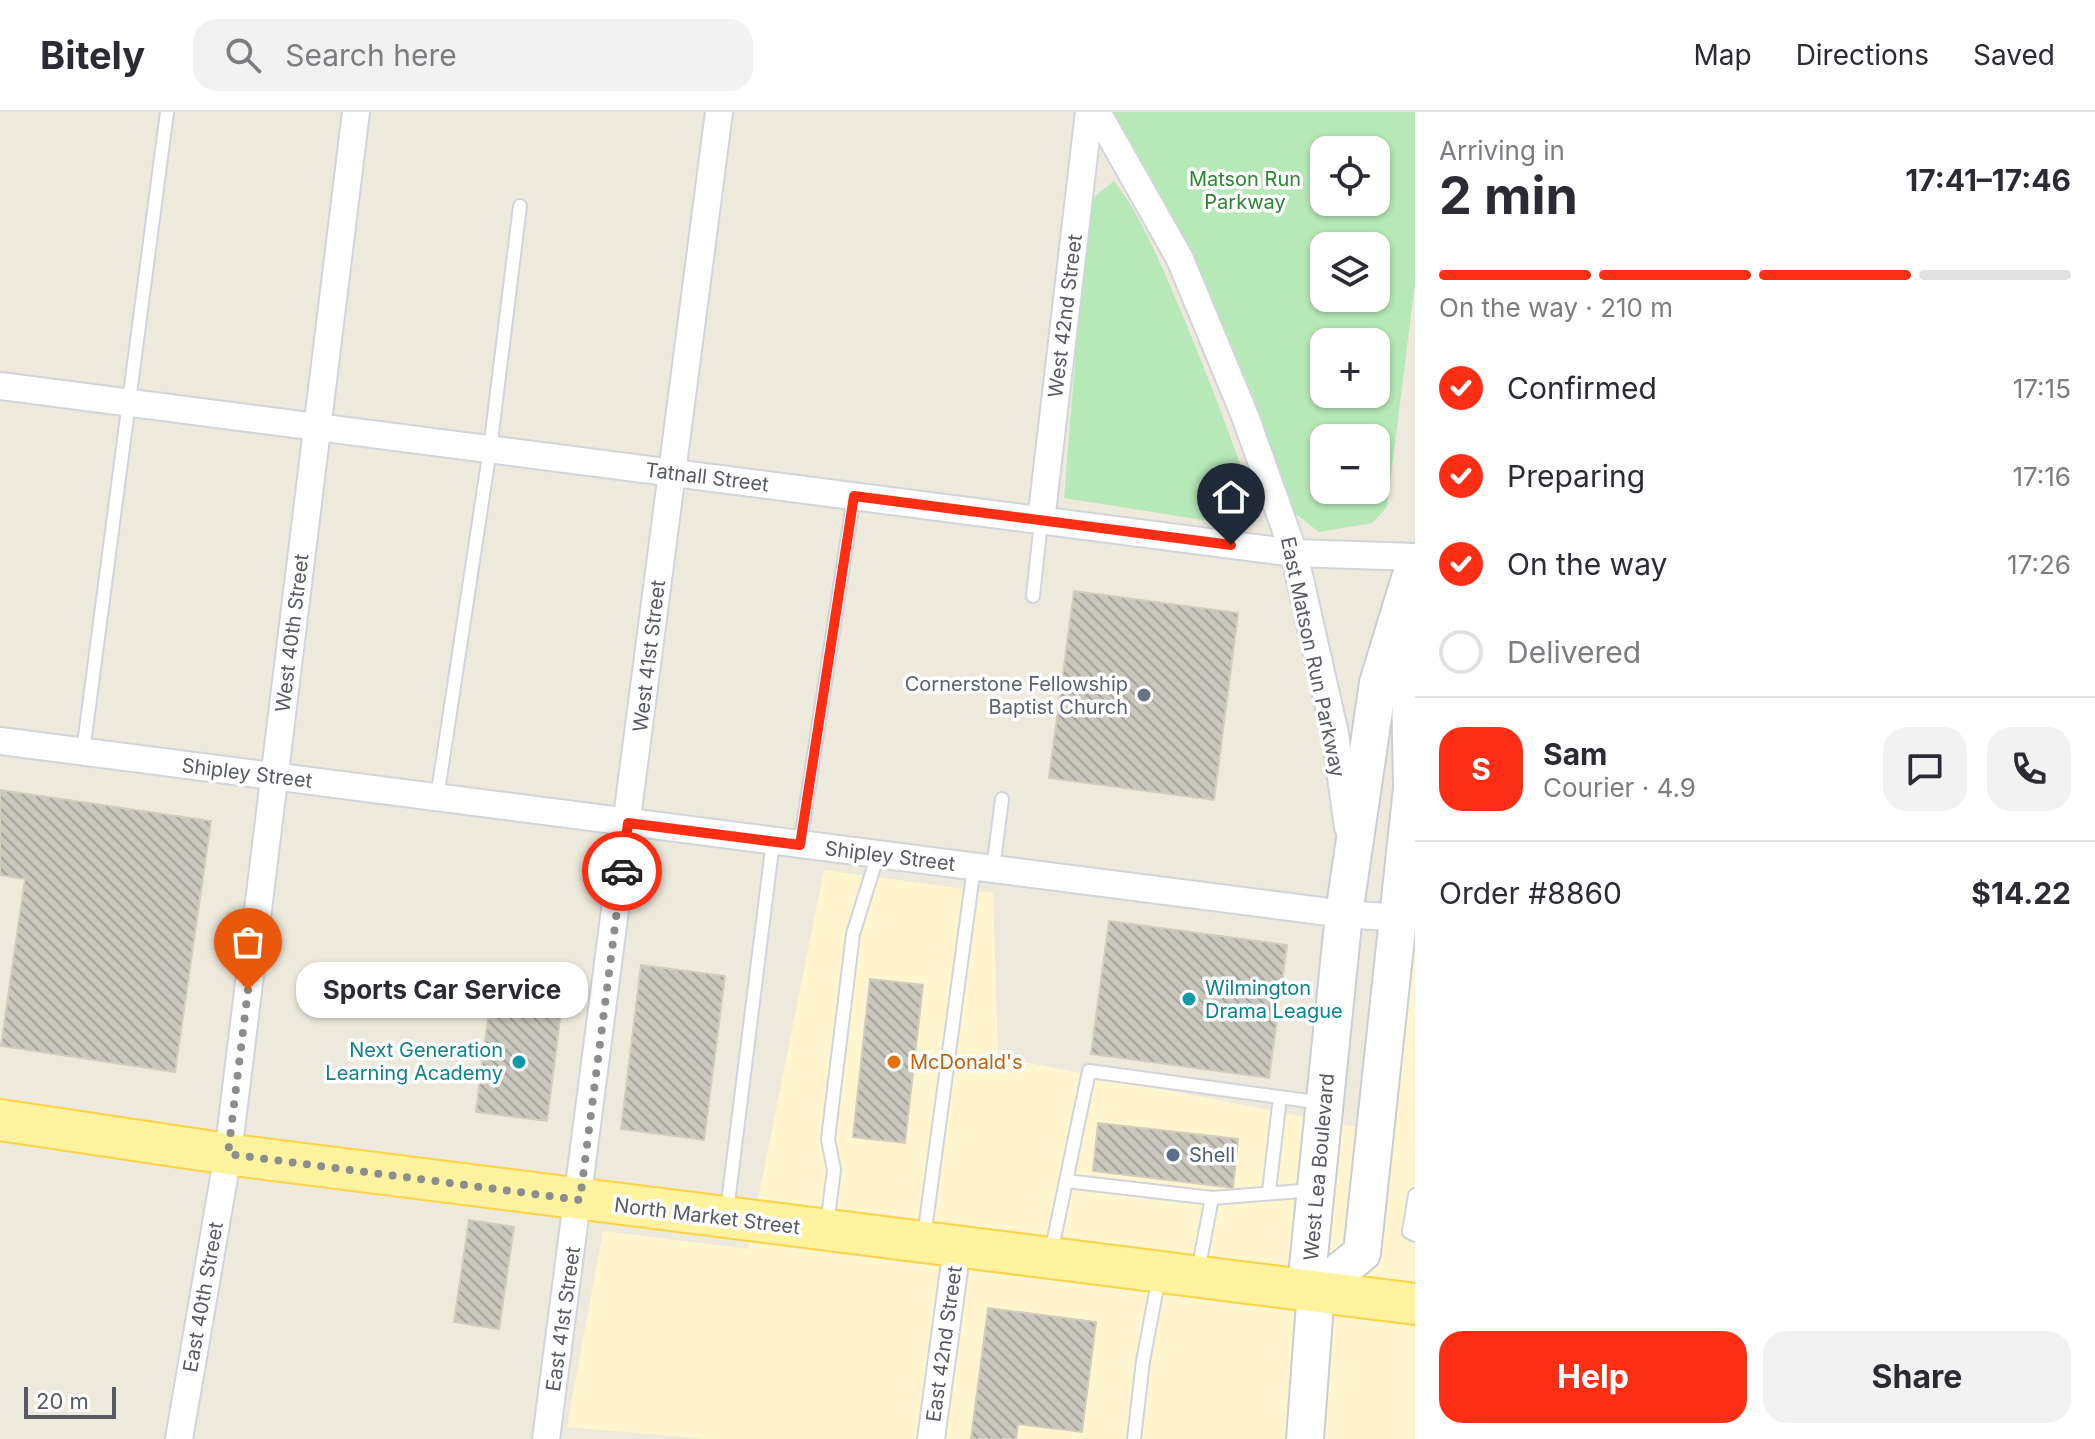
<!DOCTYPE html>
<html lang="en">
<head>
<meta charset="utf-8">
<style>
  :root { --surface:#fff; --page:#f2f2f3; --text:#2b2b33; --muted:#7c7c81; --line:#e1e1e2; --accent:#fc2f14 }
  body { margin:0; font-family:Inter,sans-serif; background:var(--page); color:var(--text); height:100vh; display:flex; flex-direction:column; font-size:30px; white-space:nowrap }
  * { box-sizing:border-box; margin:0 }
  p { font-size:26px; color:var(--muted) }
  .icon { flex:none; width:44px; height:44px; fill:none; stroke:currentColor; stroke-width:2; stroke-linecap:round; stroke-linejoin:round }
  .map { position:relative; flex:1; overflow:hidden }
  .side { display:flex; flex-direction:column; background:var(--surface); width:680px }
  .side>* { flex:none }
  .buttons { position:absolute; left:1310px; top:24px; display:grid; gap:16px }
  .buttons a { display:grid; place-items:center; width:80px; height:80px; border-radius:16px; background:var(--surface); box-shadow:0 2px 6px #0004; font-size:40px }
  .scale { position:absolute; left:24px; bottom:20px; width:92px; box-sizing:border-box; padding-left:8px; border:4px solid #575b61; border-top:0; font-size:22px; line-height:28px; white-space:nowrap; color:#575b61; -webkit-text-stroke:6px #fff; paint-order:stroke }
  .pin { position:absolute; display:grid; place-items:center; width:68px; height:68px; color:#fff; margin:-82px -34px; border-radius:50% 50% 50% 0; rotate:-45deg; box-shadow:0 0 8px #0007 }
  .pin .icon { rotate:45deg }
  .courier { position:absolute; display:grid; place-items:center; width:80px; height:80px; margin:-40px; border:6px solid #fc2f14; border-radius:50%; background:#fff; color:#222; box-shadow:0 2px 10px #0007 }
  .bubble { position:absolute; height:56px; border-radius:24px; background:var(--surface); box-shadow:0 2px 6px #0004; font-size:26px; font-weight:700; line-height:56px; text-align:center }
  .head em { font-style:normal; font-weight:700 }
  .head div { display:flex; flex-direction:column-reverse }
  .head { display:flex; align-items:center; justify-content:space-between; height:136px; padding:0 24px }
  h1 { font-size:52px; font-weight:700; line-height:60px }
  .bar { display:grid; grid-template-columns:repeat(4,1fr); gap:12px 8px; align-content:center; height:96px; padding:0 24px }
  .bar i { height:10px; border-radius:6px; background:var(--line) }
  .bar .selected { background:var(--accent) }
  .bar p { grid-column:span 4 }
  .line { display:flex; align-items:center; gap:20px; padding:0 24px; border-top:2px solid var(--line) }
  .line div { flex:1 }
  .round { display:grid; place-items:center; flex:none; width:84px; height:84px; border-radius:24px; background:var(--page) }
  ol { padding:0 24px; list-style:none }
  li { display:flex; align-items:center; gap:24px; height:88px }
  li p { margin-inline-start:auto }
  li .icon { padding:8px; border-radius:50%; background:var(--accent); color:#fff; stroke-width:4 }
  li:last-child { color:var(--muted) }
  li i { width:44px; height:44px; border:4px solid var(--line); border-radius:50% }
  .button { display:flex; gap:16px; margin-top:auto; padding:16px 24px }
  .button a { flex:1; height:92px; border-radius:24px; background:var(--accent); color:#fff; font-size:32px; font-weight:700; line-height:92px; text-align:center }
  .button a+a { background:var(--page); color:var(--text) }
  header { display:flex; align-items:center; gap:48px; box-sizing:border-box; height:112px; padding:0 40px; background:var(--surface); border-bottom:2px solid var(--line) }
  header strong { font-size:38px }
  nav { display:flex; gap:44px; margin-inline-start:auto; font-size:28px }
  .search { width:560px; height:72px; background:var(--page); display:flex; align-items:center; gap:20px; box-sizing:border-box; padding:0 28px; border-radius:24px; color:var(--muted); font-size:30px }
  main { display:flex; flex:1; min-height:0 }
  .map>svg:first-child { display:block }
</style>
</head>
<body>
<header>
<strong>Bitely</strong>
<div class="search"><svg class="icon" aria-label="search" viewBox="0 0 24 24"><circle cx="10" cy="10" r="6"/><path d="M15 15l6 6"/></svg>Search here</div>
<nav><a>Map</a><a>Directions</a><a>Saved</a></nav>
</header>
<main>
<div class="map">
<svg width="1415" height="1327" viewBox="0 0 1415 1327">
  <defs>
    <pattern id="building-back-hatch" width="6" height="6" patternUnits="userSpaceOnUse" patternTransform="scale(2)"><rect width="6" height="6" fill="#c9c6bd"/><path d="M-1 5l2 2M0 0l6 6M5-1l2 2" fill="none" stroke="#a6a49d"/></pattern>
  </defs>
  <rect width="100%" height="100%" fill="#edeadd"/>
  <!-- commercial -->
  <path fill="#fff6d0" d="M 824,758 L 993,781 L 998,945 L 1391,1022 L 1415,834 L 1415,1327 L 708,1327 L 567,1315 L 603,1119 L 748,1137 Z"/>
  <!-- green -->
  <g fill="#b6e8b8" fill-rule="evenodd">
    <path d="M 1110,0 L 1415,0 L 1415,171 L 1387,395 L 1372,411 L 1319,420 L 1292,399 L 1256,291 L 1199,155 ZM 1324,38 L 1376,38 L 1376,90 L 1324,90 ZM 1324,134 L 1376,134 L 1376,186 L 1324,186 ZM 1324,230 L 1376,230 L 1376,282 L 1324,282 ZM 1324,326 L 1376,326 L 1376,378 L 1324,378 Z"/>
    <path d="M 1114,69 C 1140,102 1157,144 1174,183 C 1203,251 1229,319 1253,389 L 1254,403 L 1241,414 L 1064,386 L 1088,90 Z"/>
  </g>
  <!-- building -->
  <g fill="url(#building-back-hatch)" stroke="#d2ccbb" stroke-width="2">
    <path d="M 1074,479 L 1238,501 L 1214,688 L 1049,666 Z"/>
    <path d="M 0,678 L 211,709 L 175,960 L 1,934 L 25,767 L 0,763 Z"/>
    <path d="M 1109,809 L 1287,833 L 1269,966 L 1091,942 Z"/>
    <path d="M 641,853 L 725,864 L 704,1028 L 621,1017 Z"/>
    <path d="M 870,867 L 923,873 L 905,1031 L 853,1025 Z"/>
    <path d="M 490,890 L 561,899 L 547,1009 L 476,1000 Z"/>
    <path d="M 1098,1011 L 1238,1027 L 1233,1076 L 1093,1059 Z"/>
    <path d="M 469,1108 L 514,1115 L 499,1217 L 454,1210 Z"/>
    <path d="M 988,1196 L 1096,1210 L 1082,1320 L 1018,1312 L 1016,1327 L 971,1327 Z"/>
  </g>
  <g fill="none" stroke-linecap="round" stroke-linejoin="round">
    <defs>
      <g id="lane">
        <path d="M 1033,484 L 1041,409"/>
        <path d="M 83,640 L 167,0"/>
        <path d="M 437,686 L 490,337 L 520,94"/>
        <path d="M 800,733 L 854,384"/>
        <path d="M 993,757 L 1002,687"/>
        <path d="M 1066,1069 L 1212,1086 L 1313,1078"/>
        <path d="M 1269,1079 L 1280,985"/>
        <path d="M 1415,1083 L 1409,1120 L 1415,1123"/>
        <path d="M 727,1099 L 773,729"/>
        <path d="M 827,1113 L 834,1058 L 828,1027 L 853,822 L 878,742"/>
        <path d="M 924,1125 L 974,755"/>
        <path d="M 1051,1141 L 1089,959 L 1323,991"/>
        <path d="M 1198,1159 L 1212,1086"/>
        <path d="M 1134,1327 L 1143,1249 L 1159,1165"/>
      </g>
      <g id="street">
        <path d="M 1097,0 L 1180,147 L 1245,304 L 1294,441 L 1335,622 L 1348,715"/>
        <path d="M 0,274 L 1294,441 L 1415,445"/>
        <path d="M 1041,409 L 1089,0"/>
        <path d="M 0,629 L 1344,802 L 1399,806"/>
        <path d="M 179,1327 L 228,1042 L 356,0"/>
        <path d="M 546,1327 L 719,0"/>
        <path d="M 931,1327 L 957,1136"/>
      </g>
      <g id="secondary">
        <path d="M 1316,1178 L 1362,1141 L 1412,676 L 1410,571 L 1413,504"/>
        <path d="M 1305,1327 L 1316,1178 L 1308,1154 L 1344,802 L 1378,571 L 1415,450"/>
      </g>
      <path id="primary" d="M 0,1008 L 241,1044 L 1415,1192"/>
    </defs>
    <!-- lane casing -->
    <use href="#lane" stroke="#d1d4da" stroke-width="16"/>
    <!-- street casing -->
    <use href="#street" stroke="#d1d4da" stroke-width="30"/>
    <!-- secondary casing -->
    <use href="#secondary" stroke="#c9cdd4" stroke-width="40"/>
    <!-- primary casing -->
    <use href="#primary" stroke="#ffd244" stroke-width="44"/>
    <!-- lane -->
    <use href="#lane" stroke="#fff" stroke-width="12"/>
    <!-- street -->
    <use href="#street" stroke="#fff" stroke-width="26"/>
    <!-- secondary -->
    <use href="#secondary" stroke="#fff" stroke-width="36"/>
    <!-- primary -->
    <use href="#primary" stroke="#fff3a0" stroke-width="40"/>
  </g>
  <g fill="none" stroke-linecap="round" stroke-linejoin="round">
    <!-- done -->
    <path stroke="#8c8d8c" stroke-width="8" stroke-dasharray="0 14.4" d="M 248,878 L 228,1042 L 580,1088 L 622,759"/>
    <!-- route -->
    <path stroke="#fc2f14" stroke-width="10" d="M 622,759 L 628,711 L 800,733 L 854,384 L 1231,433"/>
  </g>
  <!-- markers -->
  <circle fill="#6b7280" stroke="#fff" stroke-width="3" cx="1144" cy="583" r="8"/>
  <g fill="#0f9aa8" stroke="#fff" stroke-width="3">
    <circle cx="1189" cy="887" r="8"/>
    <circle cx="519" cy="950" r="8"/>
  </g>
  <circle fill="#e8710a" stroke="#fff" stroke-width="3" cx="894" cy="950" r="8"/>
  <circle fill="#5c6f8a" stroke="#fff" stroke-width="3" cx="1173" cy="1043" r="8"/>
  <g text-anchor="middle" dominant-baseline="central" stroke-width="7" stroke-linejoin="round" paint-order="stroke">
    <!-- park labels -->
    <g font-size="20" fill="#2b8532" stroke="#fff">
      <text x="1245" y="67">Matson Run<tspan x="1245" dy="23">Parkway</tspan></text>
    </g>
    <!-- street labels -->
    <g font-size="20" fill="#575b61" stroke="#fff">
      <text transform="translate(1065 204) rotate(-83)">West 42nd Street</text>
      <text transform="translate(707 365) rotate(7)">Tatnall Street</text>
      <text transform="translate(292 521) rotate(-83)">West 40th Street</text>
      <text transform="translate(649 544) rotate(-83)">West 41st Street</text>
      <text transform="translate(1313 545) rotate(78)">East Matson Run Parkway</text>
      <text transform="translate(247 661) rotate(7)">Shipley Street</text>
      <text transform="translate(890 744) rotate(7)">Shipley Street</text>
      <text transform="translate(1319 1055) rotate(-85)">West Lea Boulevard</text>
      <text transform="translate(707 1104) rotate(7)">North Market Street</text>
      <text transform="translate(203 1185) rotate(-80)">East 40th Street</text>
      <text transform="translate(563 1207) rotate(-82)">East 41st Street</text>
      <text transform="translate(944 1232) rotate(-82)">East 42nd Street</text>
    </g>
    <!-- worship labels -->
    <g font-size="20" fill="#5b616d" stroke="#fff" text-anchor="end">
      <text x="1128" y="572">Cornerstone Fellowship<tspan x="1128" dy="23">Baptist Church</tspan></text>
    </g>
    <!-- culture labels -->
    <g font-size="20" fill="#0d838f" stroke="#fff" text-anchor="start">
      <text x="1205" y="876">Wilmington<tspan x="1205" dy="23">Drama League</tspan></text>
      <text x="503" y="938" text-anchor="end">Next Generation<tspan x="503" dy="23">Learning Academy</tspan></text>
    </g>
    <!-- food labels -->
    <g font-size="20" fill="#c56008" stroke="#fff" text-anchor="start">
      <text x="910" y="950">McDonald's</text>
    </g>
    <!-- service labels -->
    <g font-size="20" fill="#4e5e75" stroke="#fff" text-anchor="start">
      <text x="1189" y="1043">Shell</text>
    </g>
  </g>
</svg>
<div class="buttons">
<a><svg class="icon" aria-label="locate" viewBox="0 0 24 24"><circle cx="12" cy="12" r="6"/><path d="M12 2v4M12 18v4M2 12h4M18 12h4"/></svg></a>
<a><svg class="icon" aria-label="layers" viewBox="0 0 24 24"><path d="M12 4l9 5-9 5-9-5zM3 14l9 5 9-5"/></svg></a>
<a>+</a>
<a>−</a>
</div>
<div class="scale">20 m</div>
<div class="pin" style="left:248px;top:878px;background:#ea580c"><svg class="icon" aria-label="bag" viewBox="0 0 24 24"><path d="M5 8h14l-1 12H6zM9 8a3 3 0 0 1 6 0"/></svg></div>
<div class="pin" style="left:1231px;top:433px;background:#1f2937"><svg class="icon" aria-label="home" viewBox="0 0 24 24"><path d="M3 11l9-7 9 7M6 9v11h12V9"/></svg></div>
<div class="courier" style="left:622px;top:759px"><svg class="icon" aria-label="car" viewBox="0 0 24 24"><path d="M5 17H2v-5l4-1 3-4h7l3 4 3 1v5h-3M9 17h6M6 11h13"/><circle cx="7" cy="17" r="2"/><circle cx="17" cy="17" r="2"/></svg></div>
<div class="bubble" style="left:296px;top:850px;width:292px">Sports Car Service</div>
</div>
<section class="side">
<div class="head"><div><h1>2 min</h1><p>Arriving in</p></div><em>17:41–17:46</em></div>
<div class="bar"><i class="selected"></i><i class="selected"></i><i class="selected"></i><i></i><p>On the way · 210 m</p></div>
<ol>
<li><svg class="icon" aria-label="check" viewBox="0 0 24 24"><path d="M5 12l5 5 9-10"/></svg>Confirmed<p>17:15</p></li>
<li><svg class="icon" aria-label="check" viewBox="0 0 24 24"><path d="M5 12l5 5 9-10"/></svg>Preparing<p>17:16</p></li>
<li><svg class="icon" aria-label="check" viewBox="0 0 24 24"><path d="M5 12l5 5 9-10"/></svg>On the way<p>17:26</p></li>
<li><i></i>Delivered</li>
</ol>
<div class="line" style="height:144px"><b class="round" style="background:var(--accent);color:#fff">S</b><div><b>Sam</b><p>Courier · 4.9</p></div><a class="round"><svg class="icon" aria-label="chat" viewBox="0 0 24 24"><path d="M4 5h16v11H9l-5 4z"/></svg></a><a class="round"><svg class="icon" aria-label="phone" viewBox="0 0 24 24"><path d="M5 4h4l2 5-3 2q2 4 5 5l2-3 5 2v4C11 20 4 13 5 4z"/></svg></a></div>
<div class="line" style="height:104px"><div>Order #8860</div><b>$14.22</b></div>
<div class="button"><a>Help</a><a>Share</a></div>
</section>
</main>
</body>
</html>
